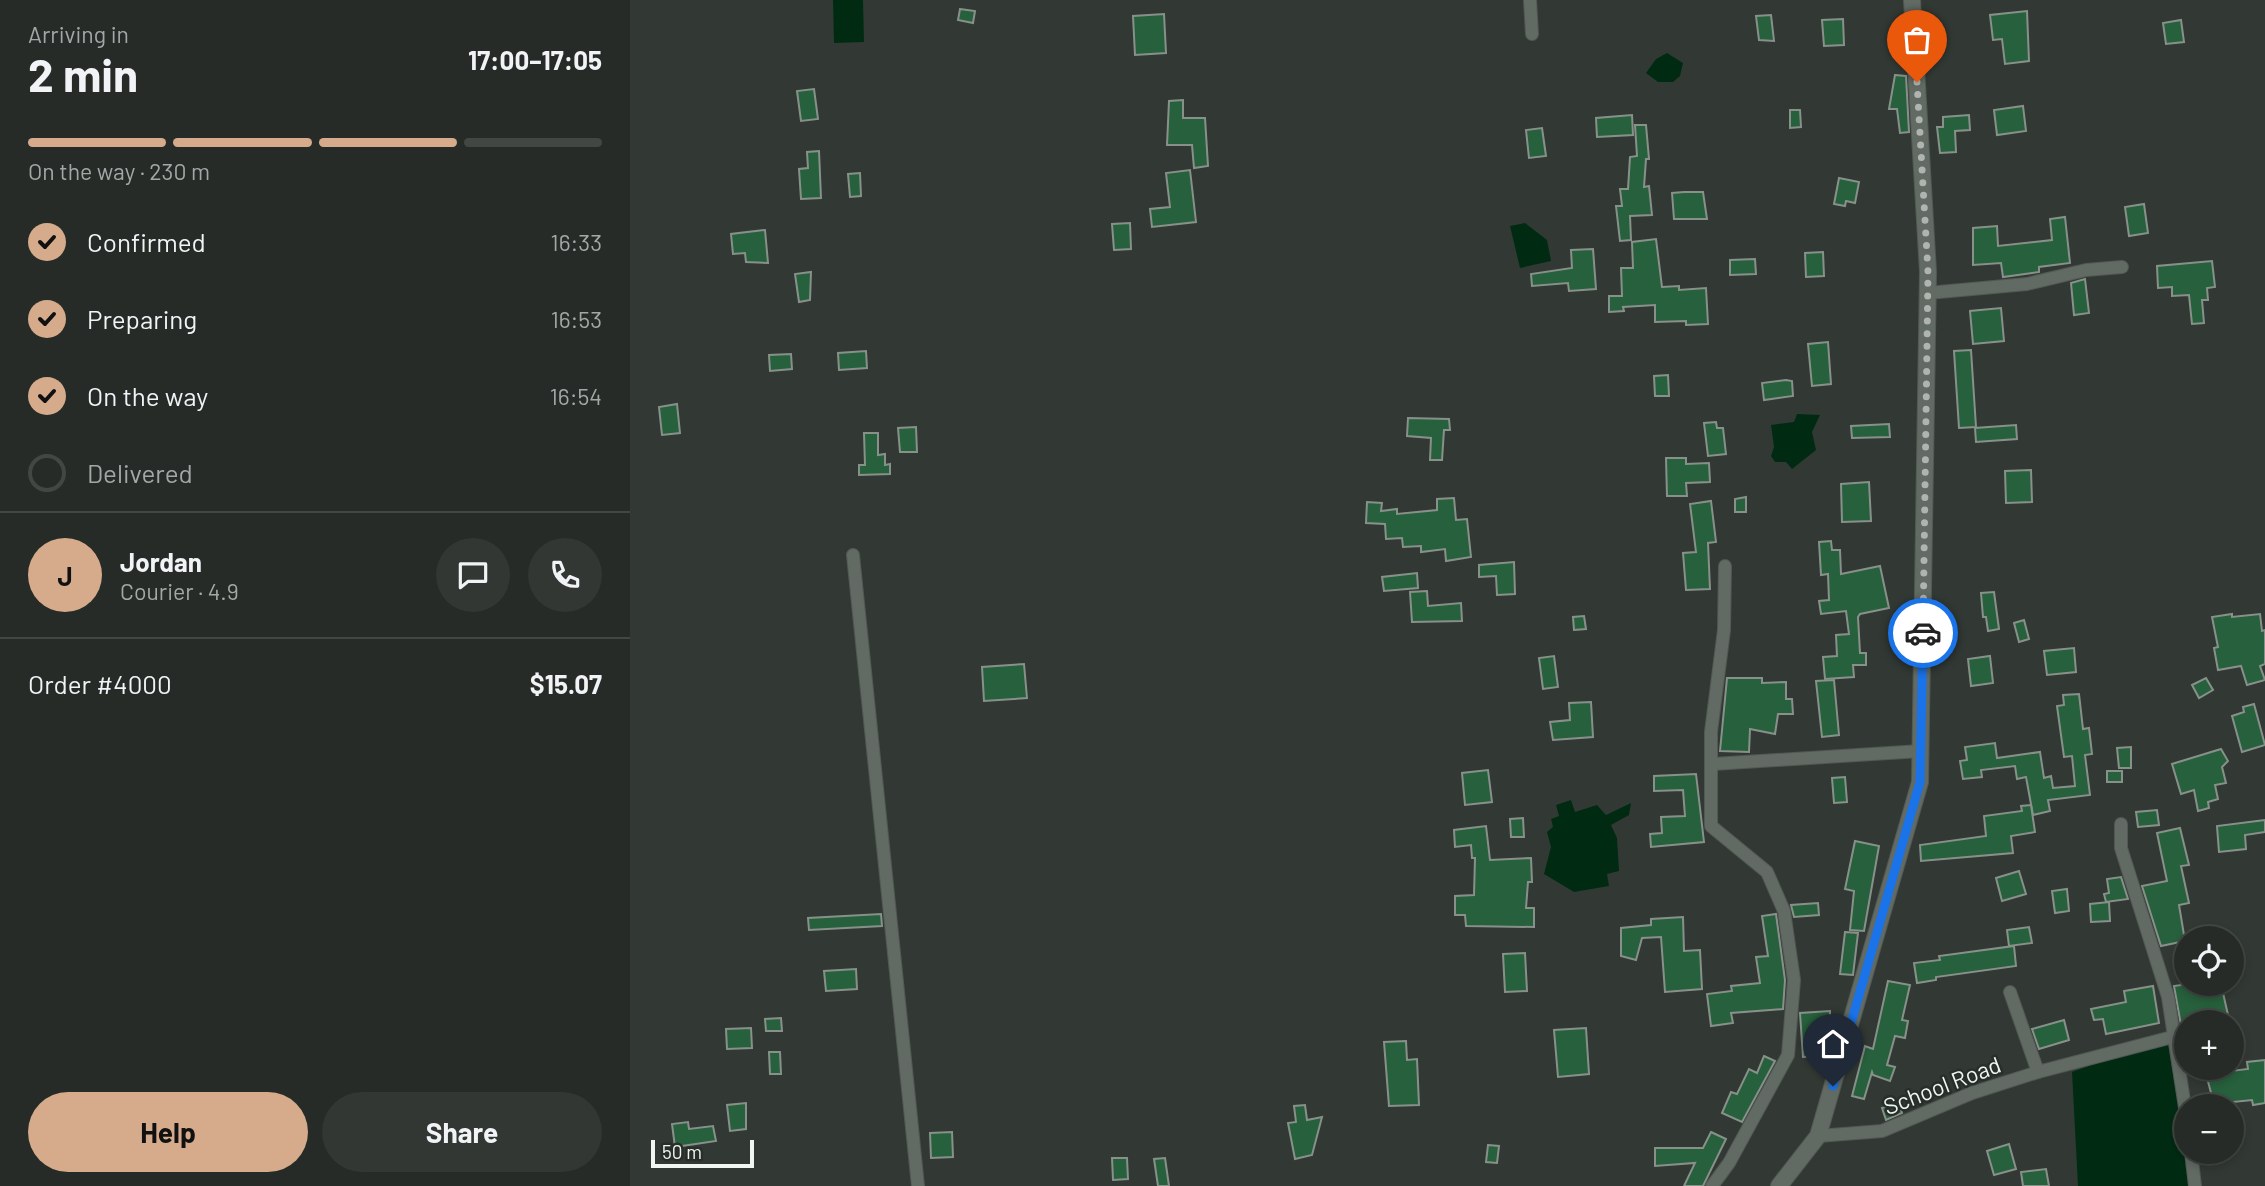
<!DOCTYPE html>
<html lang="en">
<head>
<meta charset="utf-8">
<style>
  :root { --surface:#262b27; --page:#323733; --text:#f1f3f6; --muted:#a4a7a7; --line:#424744; --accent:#d6ab8b }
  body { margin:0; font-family:Barlow,sans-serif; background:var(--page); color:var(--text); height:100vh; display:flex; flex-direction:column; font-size:26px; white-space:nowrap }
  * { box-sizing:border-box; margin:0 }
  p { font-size:23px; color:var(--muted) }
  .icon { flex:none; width:38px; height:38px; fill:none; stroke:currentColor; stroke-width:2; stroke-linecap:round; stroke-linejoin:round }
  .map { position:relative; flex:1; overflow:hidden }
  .drawer { display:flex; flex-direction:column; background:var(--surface); width:630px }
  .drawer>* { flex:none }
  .buttons { position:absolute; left:1544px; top:926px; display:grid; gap:14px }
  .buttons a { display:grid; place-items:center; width:70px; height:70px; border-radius:50%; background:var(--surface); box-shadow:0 4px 10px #0003,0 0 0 2px var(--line); font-size:35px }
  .scale { position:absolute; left:21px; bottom:18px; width:103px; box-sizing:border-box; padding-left:7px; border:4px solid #f2f6f3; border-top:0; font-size:19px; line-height:24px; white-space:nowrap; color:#f2f6f3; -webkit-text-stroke:5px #282f2a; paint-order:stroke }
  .pin { position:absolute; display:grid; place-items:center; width:60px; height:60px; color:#fff; margin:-72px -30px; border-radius:50% 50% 50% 0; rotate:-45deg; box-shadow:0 0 7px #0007 }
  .pin .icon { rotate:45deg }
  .courier { position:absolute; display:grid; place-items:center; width:70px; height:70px; margin:-35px; border:5px solid #1a73e8; border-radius:50%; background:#fff; color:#222; box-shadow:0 2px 9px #0007 }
  .headline em { font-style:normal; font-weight:700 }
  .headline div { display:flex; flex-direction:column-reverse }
  .headline { display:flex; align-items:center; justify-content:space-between; height:119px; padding:0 28px }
  h1 { font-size:46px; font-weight:700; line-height:52px }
  .bar { display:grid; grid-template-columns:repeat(4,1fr); gap:10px 7px; align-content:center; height:84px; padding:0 28px }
  .bar i { height:9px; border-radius:5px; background:var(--line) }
  .bar .active { background:var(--accent) }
  .bar p { grid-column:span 4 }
  .line { display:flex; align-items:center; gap:18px; padding:0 28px; border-top:2px solid var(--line) }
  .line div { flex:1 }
  .round { display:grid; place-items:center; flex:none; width:74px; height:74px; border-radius:37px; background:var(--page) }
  ol { padding:0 28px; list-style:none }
  li { display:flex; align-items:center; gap:21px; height:77px }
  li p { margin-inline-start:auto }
  li .icon { padding:7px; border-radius:50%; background:var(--accent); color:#111; stroke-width:4 }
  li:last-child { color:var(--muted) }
  li i { width:38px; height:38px; border:4px solid var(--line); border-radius:50% }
  .cta { display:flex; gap:14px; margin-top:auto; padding:14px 28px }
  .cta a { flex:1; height:80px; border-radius:42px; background:var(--accent); color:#111; font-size:28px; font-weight:700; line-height:80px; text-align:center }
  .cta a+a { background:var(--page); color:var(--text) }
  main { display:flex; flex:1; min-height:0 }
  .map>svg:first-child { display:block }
</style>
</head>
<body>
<main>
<section class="drawer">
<div class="headline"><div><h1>2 min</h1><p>Arriving in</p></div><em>17:00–17:05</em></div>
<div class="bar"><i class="active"></i><i class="active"></i><i class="active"></i><i></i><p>On the way · 230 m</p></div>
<ol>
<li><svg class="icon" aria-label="check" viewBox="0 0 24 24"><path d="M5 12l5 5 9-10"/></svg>Confirmed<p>16:33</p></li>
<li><svg class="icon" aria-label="check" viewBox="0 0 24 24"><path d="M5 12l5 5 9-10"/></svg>Preparing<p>16:53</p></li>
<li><svg class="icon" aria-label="check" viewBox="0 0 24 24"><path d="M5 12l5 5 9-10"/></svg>On the way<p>16:54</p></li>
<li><i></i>Delivered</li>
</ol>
<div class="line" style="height:126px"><b class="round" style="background:var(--accent);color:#111">J</b><div><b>Jordan</b><p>Courier · 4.9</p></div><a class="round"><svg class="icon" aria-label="chat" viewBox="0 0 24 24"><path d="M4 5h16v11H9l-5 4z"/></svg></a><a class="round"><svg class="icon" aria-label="phone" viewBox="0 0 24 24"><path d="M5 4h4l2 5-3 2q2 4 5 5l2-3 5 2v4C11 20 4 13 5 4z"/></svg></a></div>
<div class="line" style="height:91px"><div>Order #4000</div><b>$15.07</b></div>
<div class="cta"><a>Help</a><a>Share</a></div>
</section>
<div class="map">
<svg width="1635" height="1186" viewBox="0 0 1635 1186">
  <rect width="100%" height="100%" fill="#323934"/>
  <!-- water -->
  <g fill="#002b12">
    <path d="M 203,0 L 233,0 L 234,42 L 204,43 Z"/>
    <path d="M 1037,53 L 1053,63 L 1050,76 L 1043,82 L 1028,82 L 1016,73 L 1026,59 Z"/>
    <path d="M 895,223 L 917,240 L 921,261 L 890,268 L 880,226 Z"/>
    <path d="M 1167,414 L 1190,415 L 1182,432 L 1186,450 L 1162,469 L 1156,462 L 1145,462 L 1141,456 L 1144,447 L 1141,425 L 1164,422 Z"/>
    <path d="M 941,800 L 945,812 L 967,805 L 976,815 L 1001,803 L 999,815 L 981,825 L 987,838 L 989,871 L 977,874 L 979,886 L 944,892 L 914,874 L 921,847 L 917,832 L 923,827 L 921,819 L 929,816 L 926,805 Z"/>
    <path d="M 1537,1038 L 1562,1186 L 1448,1186 L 1442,1072 Z"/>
  </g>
  <!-- building -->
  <g fill="#27603c" stroke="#88908a" stroke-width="2">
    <path d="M 330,9 L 345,11 L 343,23 L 328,20 Z"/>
    <path d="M 1397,11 L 1399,61 L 1375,64 L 1372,39 L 1363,40 L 1360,15 Z"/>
    <path d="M 534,14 L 536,53 L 505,55 L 503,16 Z"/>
    <path d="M 1141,15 L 1144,41 L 1129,40 L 1126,16 Z"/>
    <path d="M 1213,19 L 1214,45 L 1194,46 L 1192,20 Z"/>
    <path d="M 1551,20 L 1554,42 L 1536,44 L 1533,23 Z"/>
    <path d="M 1265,75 L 1276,76 L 1279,132 L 1270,133 L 1267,109 L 1259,109 Z"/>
    <path d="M 184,89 L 188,119 L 171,121 L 167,91 Z"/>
    <path d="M 553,100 L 553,118 L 575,118 L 578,166 L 564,168 L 562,145 L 537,145 L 539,101 Z"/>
    <path d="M 1393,106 L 1396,131 L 1367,135 L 1364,110 Z"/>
    <path d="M 1160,110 L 1170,110 L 1171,127 L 1160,128 Z"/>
    <path d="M 1002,115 L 1003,135 L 967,137 L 966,118 Z"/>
    <path d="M 1339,115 L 1340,130 L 1325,131 L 1326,152 L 1310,153 L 1307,127 L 1313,127 L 1313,117 Z"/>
    <path d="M 1005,125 L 1016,125 L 1019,159 L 1016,159 L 1014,187 L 1019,186 L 1022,215 L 1000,216 L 1001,240 L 990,241 L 986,206 L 992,206 L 990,189 L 998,189 L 1000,157 L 1007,156 Z"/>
    <path d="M 912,128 L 916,156 L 899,158 L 896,130 Z"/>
    <path d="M 189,151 L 191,198 L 171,199 L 169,169 L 178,168 L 177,152 Z"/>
    <path d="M 560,170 L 566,222 L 522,227 L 520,209 L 540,207 L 536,173 Z"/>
    <path d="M 230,173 L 231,196 L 220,197 L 218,174 Z"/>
    <path d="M 1209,178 L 1229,182 L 1225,203 L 1216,201 L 1215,206 L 1204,204 Z"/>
    <path d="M 1054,192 L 1073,192 L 1077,219 L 1044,219 L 1042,193 Z"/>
    <path d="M 1514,204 L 1518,233 L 1499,236 L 1495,207 Z"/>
    <path d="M 1435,217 L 1440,263 L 1409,267 L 1409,272 L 1373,277 L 1371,263 L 1343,265 L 1343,228 L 1367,226 L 1368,246 L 1422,240 L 1420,219 Z"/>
    <path d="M 500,223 L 501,249 L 484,250 L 482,224 Z"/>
    <path d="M 135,230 L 138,263 L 116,262 L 115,253 L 103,254 L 101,234 Z"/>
    <path d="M 1026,239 L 1032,287 L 1049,286 L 1049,290 L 1076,288 L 1078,324 L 1056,325 L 1056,321 L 1025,322 L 1025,305 L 993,307 L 994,311 L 979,312 L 979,296 L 992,296 L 991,268 L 1003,268 L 1002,242 Z"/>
    <path d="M 963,249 L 966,289 L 939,291 L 938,283 L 902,286 L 901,274 L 942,268 L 941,250 Z"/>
    <path d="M 1193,252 L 1194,276 L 1176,277 L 1175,253 Z"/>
    <path d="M 1125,259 L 1126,274 L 1100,275 L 1100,260 Z"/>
    <path d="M 1582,261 L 1585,287 L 1577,288 L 1578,300 L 1572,300 L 1574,323 L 1562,324 L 1559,295 L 1542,296 L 1542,287 L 1528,288 L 1527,266 Z"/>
    <path d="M 181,272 L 180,300 L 169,302 L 165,274 Z"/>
    <path d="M 1455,279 L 1459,313 L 1444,315 L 1441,283 Z"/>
    <path d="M 1371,308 L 1374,341 L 1343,344 L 1340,311 Z"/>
    <path d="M 1198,342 L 1201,384 L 1182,386 L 1178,344 Z"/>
    <path d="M 1341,350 L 1346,427 L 1329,428 L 1324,351 Z"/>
    <path d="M 236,351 L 237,368 L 209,370 L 208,353 Z"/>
    <path d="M 161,354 L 162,369 L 140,371 L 139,355 Z"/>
    <path d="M 1038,375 L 1039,396 L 1025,396 L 1024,376 Z"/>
    <path d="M 1156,380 L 1162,381 L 1163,396 L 1134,400 L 1132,383 Z"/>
    <path d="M 47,404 L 50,433 L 32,435 L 29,407 Z"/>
    <path d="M 778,418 L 819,419 L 820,430 L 814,430 L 812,460 L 800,460 L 801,438 L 777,436 Z"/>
    <path d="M 1086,422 L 1087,428 L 1093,428 L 1096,454 L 1078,456 L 1074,423 Z"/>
    <path d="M 1259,424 L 1260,437 L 1222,438 L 1221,426 Z"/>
    <path d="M 1386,425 L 1387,439 L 1346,442 L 1345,428 Z"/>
    <path d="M 286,427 L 287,452 L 270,452 L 268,428 Z"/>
    <path d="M 234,433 L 248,433 L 248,455 L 255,454 L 255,465 L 260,464 L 260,474 L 229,475 L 229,465 L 235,465 Z"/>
    <path d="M 1036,458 L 1056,458 L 1056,464 L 1079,463 L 1080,482 L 1056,483 L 1057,496 L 1037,496 Z"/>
    <path d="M 1401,470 L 1402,502 L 1376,503 L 1375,471 Z"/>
    <path d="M 1239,482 L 1241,521 L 1212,522 L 1211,484 Z"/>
    <path d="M 1116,497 L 1116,512 L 1105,512 L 1105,499 Z"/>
    <path d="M 824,498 L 826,520 L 837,519 L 841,557 L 816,561 L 815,549 L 791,552 L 791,546 L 773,547 L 772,538 L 756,539 L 755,524 L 736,523 L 737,502 L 752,503 L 751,511 L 767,509 L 767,514 L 807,510 L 807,499 Z"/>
    <path d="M 1081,501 L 1086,542 L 1078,543 L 1080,589 L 1056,590 L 1053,553 L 1066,552 L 1060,504 Z"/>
    <path d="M 1201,541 L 1202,550 L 1210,550 L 1211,574 L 1250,566 L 1259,608 L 1230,614 L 1228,617 L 1230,653 L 1236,653 L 1236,665 L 1223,665 L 1224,677 L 1195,679 L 1193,657 L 1207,656 L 1206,635 L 1219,634 L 1216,611 L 1191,614 L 1189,601 L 1199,600 L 1198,574 L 1191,575 L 1189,542 Z"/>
    <path d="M 884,562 L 885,594 L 867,595 L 866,576 L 849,577 L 849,565 Z"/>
    <path d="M 787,573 L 788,588 L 754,591 L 752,577 Z"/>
    <path d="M 797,591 L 798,606 L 831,603 L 832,621 L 782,622 L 780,592 Z"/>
    <path d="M 1364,592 L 1369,629 L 1358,631 L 1356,617 L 1353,617 L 1351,593 Z"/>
    <path d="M 1602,614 L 1602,617 L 1630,614 L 1632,631 L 1635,630 L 1635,664 L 1630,666 L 1635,680 L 1617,685 L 1611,666 L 1588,670 L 1584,648 L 1588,647 L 1582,617 Z"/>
    <path d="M 954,616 L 956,629 L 944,630 L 943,617 Z"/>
    <path d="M 1394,620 L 1399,639 L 1389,642 L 1384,623 Z"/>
    <path d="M 1444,648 L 1446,672 L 1417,675 L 1414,651 Z"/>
    <path d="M 924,656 L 928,687 L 913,689 L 909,658 Z"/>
    <path d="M 1360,656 L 1363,683 L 1341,686 L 1338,659 Z"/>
    <path d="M 394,664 L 397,698 L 354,701 L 352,667 Z"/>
    <path d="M 1097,678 L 1132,678 L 1132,683 L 1156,682 L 1156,699 L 1162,699 L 1163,714 L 1148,714 L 1145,734 L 1120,729 L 1119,752 L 1090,751 Z"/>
    <path d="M 1576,678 L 1583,690 L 1569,698 L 1562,685 Z"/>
    <path d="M 1204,680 L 1209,735 L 1192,737 L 1186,681 Z"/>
    <path d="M 1449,694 L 1453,729 L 1459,728 L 1462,754 L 1455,755 L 1460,795 L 1418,800 L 1420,811 L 1403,815 L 1396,777 L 1387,779 L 1385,766 L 1351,770 L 1352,777 L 1333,779 L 1330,761 L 1337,760 L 1335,747 L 1365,743 L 1367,758 L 1410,752 L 1414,778 L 1421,776 L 1423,788 L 1445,786 L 1442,756 L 1434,757 L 1427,706 L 1434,705 L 1433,695 Z"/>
    <path d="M 961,702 L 963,737 L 923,740 L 920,722 L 940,720 L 939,703 Z"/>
    <path d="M 1624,704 L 1635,745 L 1612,752 L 1602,716 L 1614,712 L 1613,707 Z"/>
    <path d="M 1501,747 L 1501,768 L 1489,768 L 1487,748 Z"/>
    <path d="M 1591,749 L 1598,761 L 1592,767 L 1596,783 L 1585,785 L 1588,799 L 1578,802 L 1579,808 L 1568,811 L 1564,790 L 1551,794 L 1542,764 Z"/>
    <path d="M 858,770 L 862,802 L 835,805 L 832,773 Z"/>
    <rect x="1477" y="771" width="15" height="11"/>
    <path d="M 1066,774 L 1074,842 L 1021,847 L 1020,834 L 1032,833 L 1031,817 L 1055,816 L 1053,790 L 1024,791 L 1024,776 Z"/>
    <path d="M 1215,777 L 1217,802 L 1204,803 L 1202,778 Z"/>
    <path d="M 1401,805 L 1405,832 L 1381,836 L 1383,853 L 1291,861 L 1290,845 L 1356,836 L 1354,816 L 1392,811 L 1391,806 Z"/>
    <path d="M 1527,810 L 1529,825 L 1508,827 L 1506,812 Z"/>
    <path d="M 893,818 L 894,837 L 881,837 L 880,819 Z"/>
    <path d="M 1635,820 L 1635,832 L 1615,835 L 1616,849 L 1589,852 L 1587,826 Z"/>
    <path d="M 856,826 L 860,860 L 901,858 L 902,882 L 898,882 L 896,908 L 904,908 L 904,927 L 836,926 L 835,915 L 825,915 L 825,896 L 844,895 L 845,858 L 842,858 L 841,845 L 825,847 L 824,830 Z"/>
    <path d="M 1550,828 L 1559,865 L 1551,866 L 1559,903 L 1549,905 L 1555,941 L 1531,946 L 1512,886 L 1537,881 L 1527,833 Z"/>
    <path d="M 1225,841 L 1249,846 L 1234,931 L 1220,930 L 1224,891 L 1215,889 Z"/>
    <path d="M 1389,871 L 1396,894 L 1372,901 L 1366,878 Z"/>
    <path d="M 1491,877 L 1498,899 L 1476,902 L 1474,894 L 1479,893 L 1477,879 Z"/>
    <path d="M 1437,889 L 1439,911 L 1425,913 L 1422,891 Z"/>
    <path d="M 1479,902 L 1480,921 L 1461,922 L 1460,904 Z"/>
    <path d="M 1188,903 L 1189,915 L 1164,917 L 1161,905 Z"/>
    <path d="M 251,914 L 252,926 L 179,930 L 178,918 Z"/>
    <path d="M 1146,914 L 1155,980 L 1153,1009 L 1101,1013 L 1103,1023 L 1081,1026 L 1077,994 L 1102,991 L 1101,986 L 1130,983 L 1126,957 L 1138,956 L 1132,916 Z"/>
    <path d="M 1053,917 L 1054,951 L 1070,950 L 1072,989 L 1035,992 L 1031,937 L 1012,938 L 1006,960 L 991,956 L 991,928 L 1021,925 L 1021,919 Z"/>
    <path d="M 1399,927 L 1402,943 L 1379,946 L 1377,930 Z"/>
    <path d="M 1215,932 L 1228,933 L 1223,975 L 1210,974 Z"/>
    <path d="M 1384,946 L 1386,966 L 1306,977 L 1306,980 L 1287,983 L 1284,963 L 1310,960 L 1309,956 Z"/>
    <path d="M 895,953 L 897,991 L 875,992 L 873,954 Z"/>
    <path d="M 226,969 L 227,989 L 196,991 L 194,971 Z"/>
    <path d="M 1258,981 L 1280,985 L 1272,1020 L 1278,1021 L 1275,1038 L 1265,1036 L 1257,1065 L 1265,1067 L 1260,1081 L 1243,1075 L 1242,1072 L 1234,1099 L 1222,1096 L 1235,1046 L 1243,1049 Z"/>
    <path d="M 1558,984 L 1591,984 L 1598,1015 L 1551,1025 L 1544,986 Z"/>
    <path d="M 1523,986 L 1529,1023 L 1476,1034 L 1473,1019 L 1464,1020 L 1461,1009 L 1496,1002 L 1494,991 Z"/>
    <path d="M 1200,1011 L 1200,1055 L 1173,1057 L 1170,1013 Z"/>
    <path d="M 151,1018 L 152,1031 L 136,1031 L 135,1019 Z"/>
    <path d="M 1434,1020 L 1439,1040 L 1409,1049 L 1402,1029 Z"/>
    <path d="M 121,1028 L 122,1048 L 97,1049 L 96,1029 Z"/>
    <path d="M 956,1028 L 959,1074 L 928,1077 L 924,1030 Z"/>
    <path d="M 776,1041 L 777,1060 L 787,1059 L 789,1105 L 759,1106 L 754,1042 Z"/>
    <path d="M 139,1052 L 150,1052 L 151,1074 L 140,1074 Z"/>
    <path d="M 1134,1056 L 1145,1061 L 1112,1122 L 1092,1113 L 1101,1092 L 1107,1094 L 1119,1069 L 1127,1073 Z"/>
    <path d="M 1635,1060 L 1635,1103 L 1623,1105 L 1622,1100 L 1584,1104 L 1576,1074 L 1618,1069 L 1617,1062 Z"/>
    <path d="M 116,1103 L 116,1129 L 100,1131 L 97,1105 Z"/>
    <path d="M 1269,1103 L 1272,1113 L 1256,1120 L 1252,1108 Z"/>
    <path d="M 675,1105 L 677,1120 L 692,1117 L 682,1155 L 665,1159 L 658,1123 L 666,1122 L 664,1106 Z"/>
    <path d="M 58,1122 L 59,1129 L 83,1126 L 86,1141 L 45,1147 L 42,1124 Z"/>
    <path d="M 322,1132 L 323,1157 L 301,1158 L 300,1133 Z"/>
    <path d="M 1081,1132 L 1096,1139 L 1073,1186 L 1054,1186 L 1065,1163 L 1025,1166 L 1025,1148 L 1073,1148 Z"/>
    <path d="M 1379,1144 L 1386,1169 L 1364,1175 L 1357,1151 Z"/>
    <path d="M 858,1145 L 869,1146 L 867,1163 L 856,1162 Z"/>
    <path d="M 482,1158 L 497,1158 L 498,1179 L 483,1180 Z"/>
    <path d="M 535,1158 L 539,1186 L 528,1186 L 524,1159 Z"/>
    <path d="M 1416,1169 L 1419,1186 L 1393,1186 L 1391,1172 Z"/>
  </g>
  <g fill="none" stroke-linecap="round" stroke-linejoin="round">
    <defs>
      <g id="minor">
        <path d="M 900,0 L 902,34"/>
        <path d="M 1298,293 L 1397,284 L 1456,270 L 1492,267"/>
        <path d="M 223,555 L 288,1186"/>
        <path d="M 1083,764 L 1291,751"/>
        <path d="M 1491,824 L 1491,848 L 1538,997 L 1556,1114"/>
        <path d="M 1380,992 L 1408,1072 L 1546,1036"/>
        <path d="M 1188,1136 L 1252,1131 L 1342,1093 L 1408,1072"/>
        <path d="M 1561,1152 L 1565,1186"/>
        <path d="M 1082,1186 L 1099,1163 L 1158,1055 L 1164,980 L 1154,911 L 1137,872 L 1081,826 L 1081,732 L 1094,630 L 1095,566"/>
      </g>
      <path id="secondary" d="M 1149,1186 L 1188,1136 L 1290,782 L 1298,272 L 1282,0"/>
    </defs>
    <!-- minor casing -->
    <use href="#minor" stroke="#525854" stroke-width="14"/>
    <!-- secondary casing -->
    <use href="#secondary" stroke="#525854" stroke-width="18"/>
    <!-- minor -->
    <use href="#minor" stroke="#626a64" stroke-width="12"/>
    <!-- secondary -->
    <use href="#secondary" stroke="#626a64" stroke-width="16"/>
  </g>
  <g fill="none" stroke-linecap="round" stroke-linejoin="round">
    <!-- done -->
    <path stroke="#afb4b0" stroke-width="7" stroke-dasharray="0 12.6" d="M 1287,82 L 1298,272 L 1293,633"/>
    <!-- route -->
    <path stroke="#1a73e8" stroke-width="9" d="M 1203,1086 L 1290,782 L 1293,633"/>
  </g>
  <g text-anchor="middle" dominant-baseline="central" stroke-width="5" stroke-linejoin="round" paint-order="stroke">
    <!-- street labels -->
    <g font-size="23" fill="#f2f6f3" stroke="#282f2a">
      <text transform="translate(1312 1085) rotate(-21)">School Road</text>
    </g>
  </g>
</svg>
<div class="buttons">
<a><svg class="icon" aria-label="locate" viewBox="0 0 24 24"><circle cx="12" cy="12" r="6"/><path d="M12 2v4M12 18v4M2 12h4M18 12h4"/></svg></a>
<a>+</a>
<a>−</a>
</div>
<div class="scale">50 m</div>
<div class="pin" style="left:1287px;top:82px;background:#ea580c"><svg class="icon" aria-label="bag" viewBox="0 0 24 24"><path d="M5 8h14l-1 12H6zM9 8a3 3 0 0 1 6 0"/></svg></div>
<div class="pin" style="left:1203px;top:1086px;background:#1f2937"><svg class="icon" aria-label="home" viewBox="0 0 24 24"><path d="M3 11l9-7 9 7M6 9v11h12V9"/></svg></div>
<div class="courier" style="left:1293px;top:633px"><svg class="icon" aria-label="car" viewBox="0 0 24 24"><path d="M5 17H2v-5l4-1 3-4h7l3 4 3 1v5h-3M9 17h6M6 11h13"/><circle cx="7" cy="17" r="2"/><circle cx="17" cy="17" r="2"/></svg></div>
</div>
</main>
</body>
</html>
